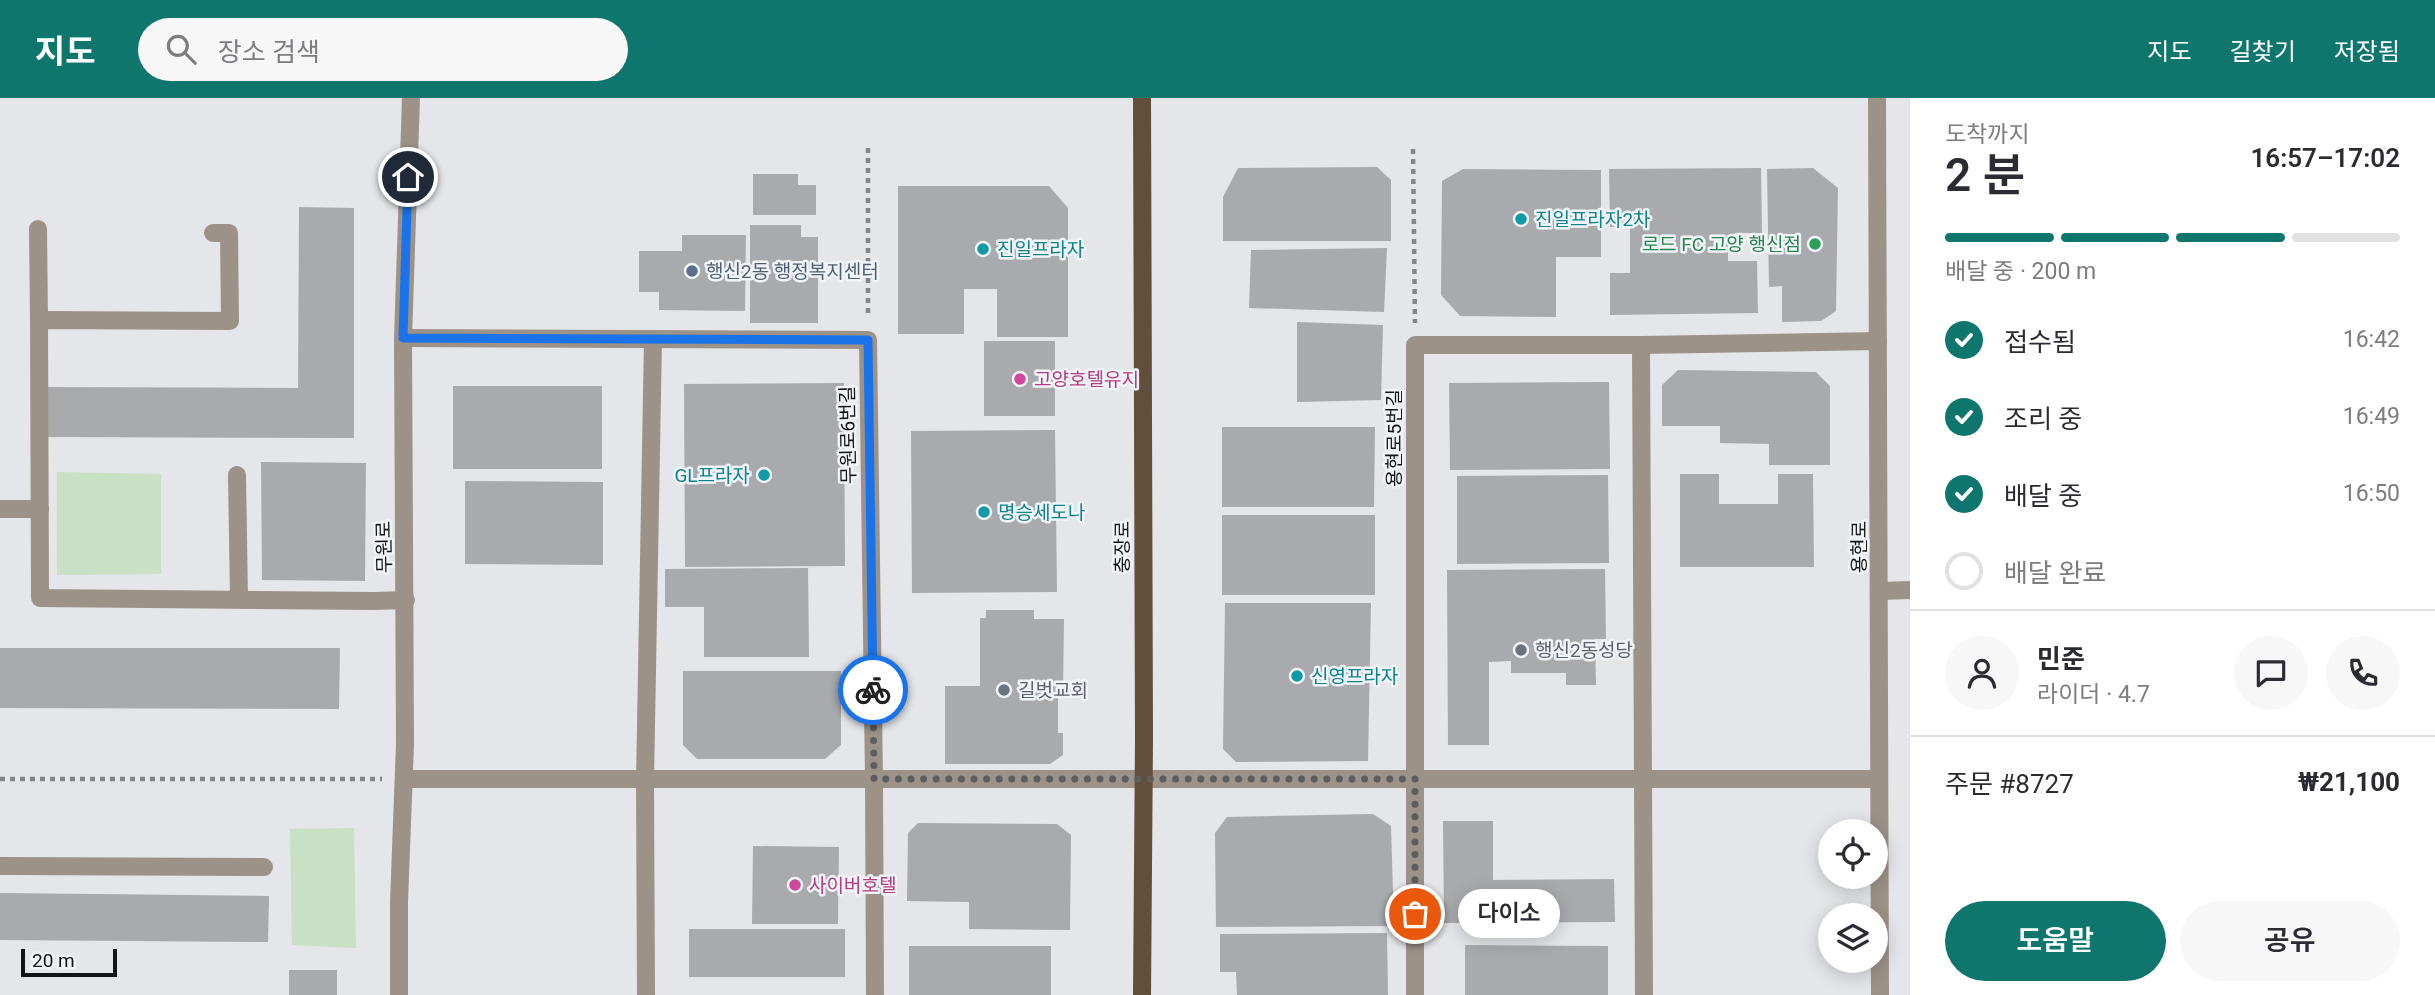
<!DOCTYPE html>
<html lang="ko">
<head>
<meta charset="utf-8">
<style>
  :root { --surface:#fff; --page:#f7f7f7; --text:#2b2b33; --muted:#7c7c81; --line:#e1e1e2; --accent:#0f766e }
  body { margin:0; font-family:Roboto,"Noto Sans KR",sans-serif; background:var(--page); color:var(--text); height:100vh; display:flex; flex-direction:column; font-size:26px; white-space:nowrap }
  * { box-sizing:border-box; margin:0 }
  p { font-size:23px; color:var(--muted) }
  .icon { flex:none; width:38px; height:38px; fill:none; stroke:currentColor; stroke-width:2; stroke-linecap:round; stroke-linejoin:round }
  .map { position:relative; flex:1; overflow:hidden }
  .sheet { display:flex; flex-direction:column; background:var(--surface); width:525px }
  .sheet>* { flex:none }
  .tools { position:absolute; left:1818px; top:721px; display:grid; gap:14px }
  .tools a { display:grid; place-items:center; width:70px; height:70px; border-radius:50%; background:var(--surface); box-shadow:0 4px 18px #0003; font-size:35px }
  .scale { position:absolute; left:21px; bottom:18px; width:96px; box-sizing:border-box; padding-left:7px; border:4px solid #121314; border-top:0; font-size:19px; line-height:24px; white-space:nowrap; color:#121314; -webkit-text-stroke:5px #f1f4f7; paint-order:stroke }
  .pin { position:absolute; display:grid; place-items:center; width:60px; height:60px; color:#fff; margin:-30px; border:4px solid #fff; border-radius:50%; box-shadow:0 2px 7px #0007 }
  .courier { position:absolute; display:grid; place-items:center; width:70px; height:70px; margin:-35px; border:5px solid #1a73e8; border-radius:50%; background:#fff; color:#222; box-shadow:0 2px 9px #0007 }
  .bubble { position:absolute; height:49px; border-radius:24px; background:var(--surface); box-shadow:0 4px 18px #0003; font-size:23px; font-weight:600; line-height:49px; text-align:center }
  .headline em { font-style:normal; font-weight:600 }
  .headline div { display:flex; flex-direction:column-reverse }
  .headline { display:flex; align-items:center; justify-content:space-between; height:119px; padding:0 35px }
  h1 { font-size:46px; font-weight:600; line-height:52px }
  .bar { display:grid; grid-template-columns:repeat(4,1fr); gap:10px 7px; align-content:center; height:84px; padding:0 35px }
  .bar i { height:9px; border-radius:5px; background:var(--line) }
  .bar .active { background:var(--accent) }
  .bar p { grid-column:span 4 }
  .line { display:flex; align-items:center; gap:18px; padding:0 35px; border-top:2px solid var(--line) }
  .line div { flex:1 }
  .round { display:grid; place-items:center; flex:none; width:74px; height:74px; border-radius:37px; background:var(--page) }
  ol { padding:0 35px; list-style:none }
  li { display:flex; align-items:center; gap:21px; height:77px }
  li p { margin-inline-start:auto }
  li .icon { padding:7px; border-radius:50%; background:var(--accent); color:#fff; stroke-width:4 }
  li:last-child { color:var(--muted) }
  li i { width:38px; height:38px; border:4px solid var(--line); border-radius:50% }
  .button { display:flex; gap:14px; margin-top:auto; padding:14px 35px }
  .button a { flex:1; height:80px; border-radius:42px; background:var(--accent); color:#fff; font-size:28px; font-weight:600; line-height:80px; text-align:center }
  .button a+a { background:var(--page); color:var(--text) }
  header { display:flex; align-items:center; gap:42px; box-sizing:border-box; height:98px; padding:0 35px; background:var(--accent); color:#fff }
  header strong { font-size:33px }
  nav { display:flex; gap:38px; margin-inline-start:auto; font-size:24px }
  .search { width:490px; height:63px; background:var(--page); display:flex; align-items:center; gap:18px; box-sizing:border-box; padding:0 24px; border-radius:38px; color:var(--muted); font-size:26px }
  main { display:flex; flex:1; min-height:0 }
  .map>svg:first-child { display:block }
</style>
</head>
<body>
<header>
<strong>지도</strong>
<div class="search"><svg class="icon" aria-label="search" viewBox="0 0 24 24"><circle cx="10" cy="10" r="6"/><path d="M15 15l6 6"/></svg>장소 검색</div>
<nav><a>지도</a><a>길찾기</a><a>저장됨</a></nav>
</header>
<main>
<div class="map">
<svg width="1910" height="897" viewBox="0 0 1910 897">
  <rect width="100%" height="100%" fill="#e4e6ea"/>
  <!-- green -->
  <g fill="#c8e0c3">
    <path d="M 57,374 L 161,376 L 161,476 L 57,477 Z"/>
    <path d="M 354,730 L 356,850 L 292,847 L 290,731 Z"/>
  </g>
  <!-- building -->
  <g fill="#a8aaad">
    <path d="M 1377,69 L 1391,82 L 1391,143 L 1223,143 L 1223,99 L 1238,70 Z"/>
    <path d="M 1761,70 L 1762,135 L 1735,135 L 1735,145 L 1728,145 L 1728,163 L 1757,163 L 1758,215 L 1610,217 L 1610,175 L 1630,175 L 1630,129 L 1610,129 L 1609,71 Z"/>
    <path d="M 1813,70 L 1838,90 L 1836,213 L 1821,223 L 1782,224 L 1782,188 L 1769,189 L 1767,71 Z"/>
    <path d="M 1463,71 L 1601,72 L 1601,159 L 1556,159 L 1556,219 L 1460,218 L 1441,197 L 1442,83 Z"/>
    <path d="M 753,76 L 798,76 L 798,87 L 816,87 L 816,117 L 753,117 Z"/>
    <path d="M 898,88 L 1049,88 L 1068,110 L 1068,239 L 997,239 L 997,191 L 964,191 L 964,236 L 898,236 Z"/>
    <path d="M 299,109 L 354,110 L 354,340 L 48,339 L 48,289 L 298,290 Z"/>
    <path d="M 750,127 L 801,127 L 801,139 L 818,139 L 818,225 L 750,225 Z"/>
    <path d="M 682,137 L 746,137 L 745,213 L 659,212 L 659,194 L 639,194 L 639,153 L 682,153 Z"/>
    <path d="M 1387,150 L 1384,214 L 1249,210 L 1251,152 Z"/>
    <path d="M 1297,224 L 1383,227 L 1381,302 L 1297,304 Z"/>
    <rect x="984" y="243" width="71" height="75"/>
    <path d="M 1678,272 L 1816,274 L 1830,288 L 1830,367 L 1769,367 L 1769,346 L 1720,345 L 1720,328 L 1662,328 L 1662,287 Z"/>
    <path d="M 1609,284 L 1610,371 L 1450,372 L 1449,285 Z"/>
    <path d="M 844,285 L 845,468 L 685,469 L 684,286 Z"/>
    <rect x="453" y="288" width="149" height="83"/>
    <path d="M 1222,329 L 1375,329 L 1374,409 L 1222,409 Z"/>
    <path d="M 1055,332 L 1057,494 L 912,495 L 911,333 Z"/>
    <path d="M 261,364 L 366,365 L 365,483 L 262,482 Z"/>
    <path d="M 1680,376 L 1719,376 L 1719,406 L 1778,406 L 1778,376 L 1813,376 L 1814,469 L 1680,469 Z"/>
    <path d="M 1608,377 L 1609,465 L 1457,466 L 1457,378 Z"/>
    <path d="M 465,383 L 603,384 L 603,467 L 465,466 Z"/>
    <rect x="1222" y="417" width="153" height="80"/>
    <path d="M 808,470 L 809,559 L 704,559 L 704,509 L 665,509 L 665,471 Z"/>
    <path d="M 1605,471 L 1606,541 L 1595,541 L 1596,587 L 1566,587 L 1566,575 L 1511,575 L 1511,563 L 1489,564 L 1489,647 L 1448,647 L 1447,472 Z"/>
    <path d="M 1225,505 L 1371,505 L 1368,663 L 1236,664 L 1223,651 Z"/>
    <path d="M 986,512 L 1034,512 L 1034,521 L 1064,521 L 1063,596 L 1058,596 L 1058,635 L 1063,635 L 1063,657 L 1050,666 L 945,666 L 945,588 L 980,588 L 980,520 L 986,520 Z"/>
    <path d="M 0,550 L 340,550 L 339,611 L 0,610 Z"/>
    <path d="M 683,573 L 841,573 L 841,647 L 825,661 L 697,661 L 683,647 Z"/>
    <path d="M 1373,716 L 1391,728 L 1394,828 L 1216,829 L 1215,735 L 1227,719 Z"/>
    <path d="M 1443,723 L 1493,723 L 1493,782 L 1614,781 L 1615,824 L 1444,825 Z"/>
    <path d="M 918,725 L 1057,726 L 1071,737 L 1070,832 L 969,831 L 969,804 L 907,803 L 908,735 Z"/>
    <path d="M 753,748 L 839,749 L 838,826 L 752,826 Z"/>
    <path d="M 0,795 L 269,798 L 268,844 L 0,842 Z"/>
    <rect x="689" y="831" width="156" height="48"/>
    <path d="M 1387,835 L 1388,897 L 1237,897 L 1236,874 L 1220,874 L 1220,836 Z"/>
    <path d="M 1465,847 L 1608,848 L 1608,897 L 1465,897 Z"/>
    <rect x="909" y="848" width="142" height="49"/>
    <rect x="289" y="872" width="48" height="25"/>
  </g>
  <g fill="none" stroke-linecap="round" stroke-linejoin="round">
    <!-- path -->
    <g stroke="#838587" stroke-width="4.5" stroke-dasharray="5 5" stroke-linecap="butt">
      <path d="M 868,50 L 868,220"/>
      <path d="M 1413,51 L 1415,225"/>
      <path d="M 0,681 L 382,681"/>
    </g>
    <!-- service -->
    <g stroke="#9d9287" stroke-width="18">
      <path d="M 38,131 L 39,222"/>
      <path d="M 213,135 L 229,135 L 230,223 L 39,222 L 40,500 L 374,503 L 406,502"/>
      <path d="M 237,377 L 239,501"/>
      <path d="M 0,411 L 40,411"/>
      <path d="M 1880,493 L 1910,492"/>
      <path d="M 0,768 L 264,769"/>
    </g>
    <!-- minor -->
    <g stroke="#9d9287" stroke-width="18">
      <path d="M 1877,0 L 1880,897"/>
      <path d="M 403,240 L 868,242 L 874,681 L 875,897"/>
      <path d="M 1641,247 L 1644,897"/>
      <path d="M 405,681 L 1879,681"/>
      <path d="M 399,897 L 399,804 L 405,646 L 403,240 L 411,0"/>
      <path d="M 646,897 L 645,683 L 653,241"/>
      <path d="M 1415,897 L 1415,247 L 1641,247 L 1878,243"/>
    </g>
    <!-- primary -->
    <path stroke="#614e3b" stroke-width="18" d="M 1142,0 L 1144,640 L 1142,897"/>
  </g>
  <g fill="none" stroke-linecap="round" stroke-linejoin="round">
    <!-- done -->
    <path stroke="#5c5d5f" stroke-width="7" stroke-dasharray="0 12.6" d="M 873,592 L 874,681 L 1415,681 L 1415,816"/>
    <!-- route -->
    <path stroke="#1a73e8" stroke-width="9" d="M 408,79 L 403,240 L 868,242 L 873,592"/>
  </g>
  <!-- markers -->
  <g fill="#0f9aa8" stroke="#f1f4f7" stroke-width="2.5">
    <circle cx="1521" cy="121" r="7"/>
    <circle cx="983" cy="151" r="7"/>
    <circle cx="764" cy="377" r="7"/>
    <circle cx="984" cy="414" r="7"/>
    <circle cx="1297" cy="578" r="7"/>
  </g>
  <circle fill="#2e9e5b" stroke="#f1f4f7" stroke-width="2.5" cx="1815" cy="146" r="7"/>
  <circle fill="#5c6f8a" stroke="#f1f4f7" stroke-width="2.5" cx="692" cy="173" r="7"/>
  <g fill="#d1479c" stroke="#f1f4f7" stroke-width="2.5">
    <circle cx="1020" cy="281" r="7"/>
    <circle cx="795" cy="787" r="7"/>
  </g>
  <g fill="#6b7280" stroke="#f1f4f7" stroke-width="2.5">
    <circle cx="1521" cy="552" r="7"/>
    <circle cx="1004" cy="592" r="7"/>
  </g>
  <g text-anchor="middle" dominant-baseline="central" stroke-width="5" stroke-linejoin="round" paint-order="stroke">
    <!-- culture labels -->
    <g font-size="19" fill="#0d838f" stroke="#f1f4f7" text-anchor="start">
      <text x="1535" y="121">진일프라자2차</text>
      <text x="997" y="151">진일프라자</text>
      <text x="750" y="377" text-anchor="end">GL프라자</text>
      <text x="998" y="414">명승세도나</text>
      <text x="1311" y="578">신영프라자</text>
    </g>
    <!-- leisure labels -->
    <g font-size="19" fill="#27864d" stroke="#f1f4f7" text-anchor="end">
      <text x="1801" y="146">로드 FC 고양 행신점</text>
    </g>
    <!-- service labels -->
    <g font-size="19" fill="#4e5e75" stroke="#f1f4f7" text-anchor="start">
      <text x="706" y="173">행신2동 행정복지센터</text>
    </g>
    <!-- hotel labels -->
    <g font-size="19" fill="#b23c85" stroke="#f1f4f7" text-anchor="start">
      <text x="1034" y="281">고양호텔유지</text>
      <text x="809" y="787">사이버호텔</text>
    </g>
    <!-- street labels -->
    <g font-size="19" fill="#121314" stroke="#f1f4f7">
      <text transform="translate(848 337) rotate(-91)">무원로6번길</text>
      <text transform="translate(1394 340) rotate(-90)">용현로5번길</text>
      <text transform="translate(384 449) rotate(-91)">무원로</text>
      <text transform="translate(1122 449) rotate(-90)">충장로</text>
      <text transform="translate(1859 449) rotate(-90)">용현로</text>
    </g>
    <!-- worship labels -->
    <g font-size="19" fill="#5b616d" stroke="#f1f4f7" text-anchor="start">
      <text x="1535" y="552">행신2동성당</text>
      <text x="1018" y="592">길벗교회</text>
    </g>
  </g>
</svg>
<div class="tools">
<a><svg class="icon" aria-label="locate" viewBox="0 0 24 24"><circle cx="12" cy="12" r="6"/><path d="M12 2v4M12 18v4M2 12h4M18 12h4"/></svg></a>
<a><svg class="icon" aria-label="layers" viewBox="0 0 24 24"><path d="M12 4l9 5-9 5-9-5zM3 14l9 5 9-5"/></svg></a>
</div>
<div class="scale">20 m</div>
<div class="pin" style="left:1415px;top:816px;background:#ea580c"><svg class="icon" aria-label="bag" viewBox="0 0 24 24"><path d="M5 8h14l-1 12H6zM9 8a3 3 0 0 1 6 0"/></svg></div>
<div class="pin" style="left:408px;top:79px;background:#1f2937"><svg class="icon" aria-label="home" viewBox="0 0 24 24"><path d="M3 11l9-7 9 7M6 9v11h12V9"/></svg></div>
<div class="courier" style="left:873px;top:592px"><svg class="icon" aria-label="bike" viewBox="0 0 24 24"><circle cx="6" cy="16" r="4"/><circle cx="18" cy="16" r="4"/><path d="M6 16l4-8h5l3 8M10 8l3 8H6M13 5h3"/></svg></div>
<div class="bubble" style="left:1458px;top:791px;width:102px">다이소</div>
</div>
<section class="sheet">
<div class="headline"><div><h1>2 분</h1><p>도착까지</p></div><em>16:57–17:02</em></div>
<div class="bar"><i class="active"></i><i class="active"></i><i class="active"></i><i></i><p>배달 중 · 200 m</p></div>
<ol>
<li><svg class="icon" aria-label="check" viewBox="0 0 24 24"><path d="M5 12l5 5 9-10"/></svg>접수됨<p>16:42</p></li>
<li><svg class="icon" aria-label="check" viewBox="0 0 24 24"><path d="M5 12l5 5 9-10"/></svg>조리 중<p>16:49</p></li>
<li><svg class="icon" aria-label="check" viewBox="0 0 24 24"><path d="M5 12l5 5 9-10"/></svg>배달 중<p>16:50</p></li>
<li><i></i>배달 완료</li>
</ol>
<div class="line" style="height:126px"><a class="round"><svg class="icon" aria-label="person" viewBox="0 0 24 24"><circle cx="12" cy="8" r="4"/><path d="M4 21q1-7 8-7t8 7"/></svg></a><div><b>민준</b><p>라이더 · 4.7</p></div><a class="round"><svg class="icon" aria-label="chat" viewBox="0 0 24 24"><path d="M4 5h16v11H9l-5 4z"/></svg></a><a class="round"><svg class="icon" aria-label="phone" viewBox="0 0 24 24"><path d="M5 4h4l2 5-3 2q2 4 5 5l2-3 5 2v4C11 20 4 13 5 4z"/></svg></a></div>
<div class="line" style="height:91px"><div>주문 #8727</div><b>₩21,100</b></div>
<div class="button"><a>도움말</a><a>공유</a></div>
</section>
</main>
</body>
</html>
